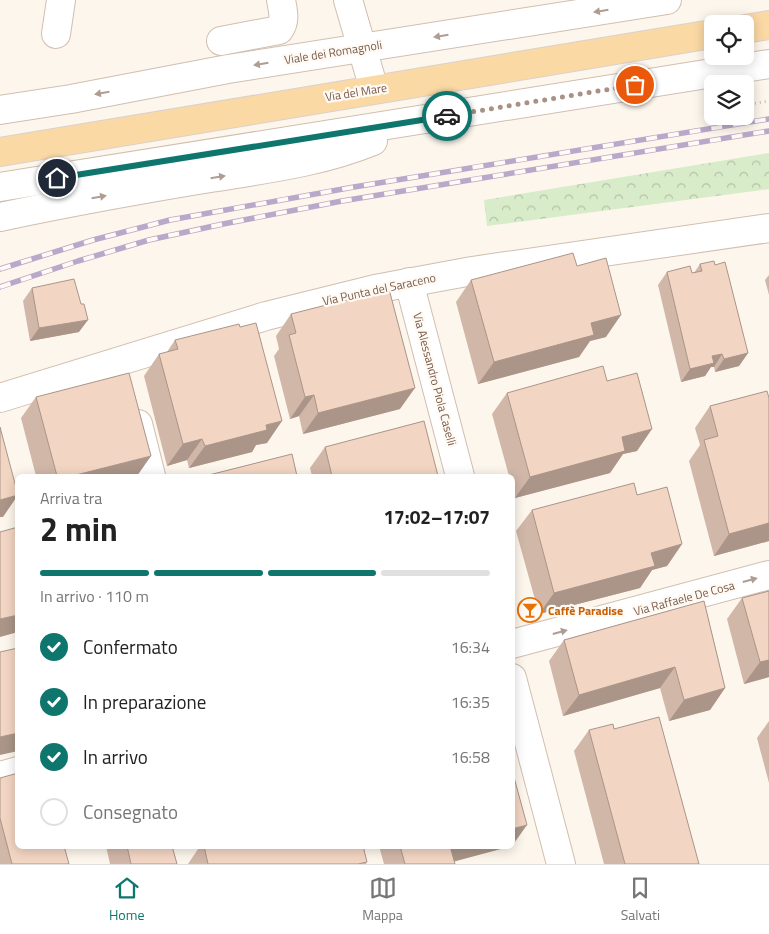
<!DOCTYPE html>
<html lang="it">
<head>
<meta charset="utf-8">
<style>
  :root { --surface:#fff; --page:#f6f6f6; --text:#222; --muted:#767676; --line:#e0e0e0; --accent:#0f766e }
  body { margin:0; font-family:"Titillium Web",sans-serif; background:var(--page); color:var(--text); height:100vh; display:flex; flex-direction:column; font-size:19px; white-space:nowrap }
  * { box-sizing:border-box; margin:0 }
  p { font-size:16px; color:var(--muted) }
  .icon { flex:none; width:28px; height:28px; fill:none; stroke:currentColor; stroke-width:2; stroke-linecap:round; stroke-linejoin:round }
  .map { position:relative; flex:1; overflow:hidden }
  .details { position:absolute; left:15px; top:474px; width:500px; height:375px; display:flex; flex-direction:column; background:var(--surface); border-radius:8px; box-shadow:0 2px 12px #0003 }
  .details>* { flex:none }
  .buttons { position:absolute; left:704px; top:15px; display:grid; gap:10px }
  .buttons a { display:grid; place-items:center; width:50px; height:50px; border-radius:8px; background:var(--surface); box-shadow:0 2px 12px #0003; font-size:25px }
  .pin { position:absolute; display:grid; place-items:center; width:42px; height:42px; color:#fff; margin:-21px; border:2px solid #fff; border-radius:50%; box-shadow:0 1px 5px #0007 }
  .courier { position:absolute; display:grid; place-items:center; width:50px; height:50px; margin:-25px; border:4px solid #0f766e; border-radius:50%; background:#fff; color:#222; box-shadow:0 1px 6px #0007 }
  .head em { font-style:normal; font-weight:700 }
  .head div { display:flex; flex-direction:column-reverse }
  .head { display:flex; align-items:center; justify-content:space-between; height:85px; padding:0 25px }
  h1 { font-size:32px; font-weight:700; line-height:38px }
  .bar { display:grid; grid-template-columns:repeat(4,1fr); gap:8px 5px; align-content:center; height:60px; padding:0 25px }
  .bar i { height:6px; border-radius:4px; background:var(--line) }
  .bar .active { background:var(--accent) }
  .bar p { grid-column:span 4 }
  ol { padding:0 25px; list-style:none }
  li { display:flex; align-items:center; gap:15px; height:55px }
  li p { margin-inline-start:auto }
  li .icon { padding:5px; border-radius:50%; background:var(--accent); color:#fff; stroke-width:4 }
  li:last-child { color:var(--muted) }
  li i { width:28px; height:28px; border:2px solid var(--line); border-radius:50% }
  .tabs { display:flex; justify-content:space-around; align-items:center; height:70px; border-top:1px solid var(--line); background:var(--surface); font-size:14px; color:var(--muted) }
  .tabs a { display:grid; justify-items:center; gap:2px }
  .tabs .active { color:var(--accent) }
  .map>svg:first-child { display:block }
</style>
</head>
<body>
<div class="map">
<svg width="769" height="864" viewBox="0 0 769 864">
  <defs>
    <pattern id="park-crowns" width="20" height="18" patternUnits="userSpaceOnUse" patternTransform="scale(1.25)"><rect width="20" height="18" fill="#d8ecc9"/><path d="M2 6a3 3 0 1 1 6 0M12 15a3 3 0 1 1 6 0" fill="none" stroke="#b4c2a5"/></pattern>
  </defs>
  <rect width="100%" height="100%" fill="#fdf6ec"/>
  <!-- park -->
  <path fill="url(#park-crowns)" d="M 769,153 L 769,189 L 487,226 L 484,200 Z"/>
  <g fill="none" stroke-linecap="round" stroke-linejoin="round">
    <defs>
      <g id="minor">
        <path d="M 348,0 L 374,89"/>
        <path d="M 56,34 L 61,0"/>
        <path d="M 221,41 L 279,30 C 286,21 283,11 281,0"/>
        <path d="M 0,110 L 71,99 L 228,69 L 667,0"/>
        <path d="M 0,187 L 769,64"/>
        <path d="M 0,217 C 66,203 132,191 198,180 C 257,170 317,164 373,141"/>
        <path d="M 409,282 L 460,476"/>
        <path d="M 0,398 L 266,316 L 375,289 L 472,271 L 769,228"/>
        <path d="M 138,424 L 151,476"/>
        <path d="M 512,644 L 769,575"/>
        <path d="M 512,678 L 561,864"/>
        <path d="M 0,776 L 18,771"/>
      </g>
      <g id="major">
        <path d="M 745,29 L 769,25"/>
        <path d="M 0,152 L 712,34"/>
      </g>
    </defs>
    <!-- minor casing -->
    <use href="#minor" stroke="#d1beb0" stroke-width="30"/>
    <!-- major casing -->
    <use href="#major" stroke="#dad1cd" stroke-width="30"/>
    <!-- path -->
    <path stroke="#d9b8a5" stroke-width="3" stroke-dasharray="1 4" stroke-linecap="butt" d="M 745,105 L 769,101"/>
    <!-- minor -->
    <use href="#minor" stroke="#fff" stroke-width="28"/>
    <!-- major -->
    <use href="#major" stroke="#fbd9a5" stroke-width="28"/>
    <defs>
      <g id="rail">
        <path d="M 0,269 L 93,240 L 170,220 L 354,187 L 769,119"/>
        <path d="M 0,287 L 78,261 L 149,240 L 223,224 L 342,201 L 769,131"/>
      </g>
    </defs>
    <!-- rail casing -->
    <use href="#rail" stroke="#b9a8c9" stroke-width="5.5"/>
    <!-- rail -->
    <use href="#rail" stroke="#fffaf3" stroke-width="4" stroke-dasharray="11" stroke-linecap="butt"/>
  </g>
  <!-- wall -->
  <g fill="#d1b7a8">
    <path d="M 700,264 L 715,265 L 748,353 L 739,366 L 715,372 L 714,367 L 711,367 L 705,376 L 681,382 L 658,285 L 667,272 L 694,273 Z"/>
    <path d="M 577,266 L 606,337 L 590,341 L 579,357 L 478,384 L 456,302 L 471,280 Z"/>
    <path d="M 769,275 L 769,295 L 765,280 Z"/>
    <path d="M 32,288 L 81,304 L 79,332 L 30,341 L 23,301 Z"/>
    <path d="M 291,314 L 400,409 L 303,434 L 299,416 L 290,419 L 274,356 L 279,349 L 276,336 Z"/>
    <path d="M 175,340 L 267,443 L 256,445 L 252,452 L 189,468 L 187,460 L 167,466 L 144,376 L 159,354 L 167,352 Z"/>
    <path d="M 607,381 L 637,451 L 623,454 L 610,473 L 515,498 L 512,488 L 512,476 L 509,476 L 492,414 L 507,393 Z"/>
    <path d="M 36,397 L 137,476 L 36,476 L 21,418 Z"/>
    <path d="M 769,398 L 769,541 L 714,556 L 689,461 L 700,445 L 695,428 L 710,406 Z"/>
    <path d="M 325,447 L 438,476 L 312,476 L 310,468 Z"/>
    <path d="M 637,495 L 682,544 L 667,566 L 652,570 L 640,588 L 539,614 L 516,531 L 532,510 Z"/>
    <path d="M 769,591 L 769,677 L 744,684 L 727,619 L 742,598 Z"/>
    <path d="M 704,601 L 725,688 L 710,710 L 669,721 L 660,688 L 563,716 L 549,661 L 564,640 Z"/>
    <path d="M 769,721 L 769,783 L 757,738 Z"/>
    <path d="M 614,729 L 699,864 L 604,864 L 574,751 L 589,730 Z"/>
    <path d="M 0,778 L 69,864 L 0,864 Z"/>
    <path d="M 106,846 L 172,846 L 177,864 L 110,864 Z"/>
    <path d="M 200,846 L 363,846 L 367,862 L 366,864 L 188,864 Z"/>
    <path d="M 379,846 L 512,846 L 454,861 L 455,864 L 384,864 Z"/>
  </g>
  <!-- shaded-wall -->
  <g fill="#aa9588">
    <path d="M 621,315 L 606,337 L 590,341 L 579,357 L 478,384 L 494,362 L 591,323 Z"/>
    <path d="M 88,320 L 79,332 L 30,341 L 39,328 Z"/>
    <path d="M 748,353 L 739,366 L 715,372 L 724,359 Z"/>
    <path d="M 722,354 L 714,367 L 711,367 L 705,376 L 681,382 L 690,369 L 712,356 Z"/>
    <path d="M 415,388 L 400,409 L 303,434 L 318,413 Z"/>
    <path d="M 314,395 L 299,416 L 290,419 L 305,397 Z"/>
    <path d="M 282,421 L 267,443 L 256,445 L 252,452 L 189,468 L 205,446 L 266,425 Z"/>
    <path d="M 652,429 L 637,451 L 623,454 L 610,473 L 515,498 L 530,477 L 622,437 Z"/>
    <path d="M 202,439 L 187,460 L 167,466 L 183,444 Z"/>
    <path d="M 151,456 L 137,476 L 72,476 Z"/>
    <path d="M 18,495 L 3,517 L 0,517 L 0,500 Z"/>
    <path d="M 769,523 L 769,541 L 714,556 L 729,534 Z"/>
    <path d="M 682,544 L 667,566 L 652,570 L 640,588 L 539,614 L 554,593 L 651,553 Z"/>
    <path d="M 18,615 L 18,632 L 0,637 L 0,619 Z"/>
    <path d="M 769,660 L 769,677 L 744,684 L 760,662 Z"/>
    <path d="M 675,667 L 660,688 L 563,716 L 579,695 Z"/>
    <path d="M 725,688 L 710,710 L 669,721 L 684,700 Z"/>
    <path d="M 18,733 L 18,751 L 0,755 L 0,737 Z"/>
    <path d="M 527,825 L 512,846 L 512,829 Z"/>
    <path d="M 449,846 L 512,846 L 445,864 Z"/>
  </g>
  <!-- building -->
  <g fill="#f3d5c3" stroke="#aa9588">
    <path d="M 573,253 L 577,266 L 606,258 L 621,315 L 591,323 L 594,335 L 494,362 L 471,280 Z"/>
    <path d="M 714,261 L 715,265 L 725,262 L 748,353 L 724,359 L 722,354 L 712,356 L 714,363 L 690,369 L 667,272 L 690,266 L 692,273 L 702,271 L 700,264 Z"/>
    <path d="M 74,279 L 81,304 L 84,304 L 88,320 L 39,328 L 32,288 Z"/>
    <path d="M 389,289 L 415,388 L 318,413 L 314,395 L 305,397 L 289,335 L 296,333 L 291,314 Z"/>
    <path d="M 256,323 L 282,421 L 266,425 L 267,430 L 205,446 L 202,439 L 183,444 L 159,354 L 178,349 L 175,340 L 239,324 L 240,327 Z"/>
    <path d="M 603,366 L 607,381 L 637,373 L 652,429 L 622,437 L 625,451 L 530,477 L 507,393 Z"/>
    <path d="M 129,373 L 151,456 L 72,476 L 57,476 L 36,397 Z"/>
    <path d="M 767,391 L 769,398 L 769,523 L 729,534 L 704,440 L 718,436 L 710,406 Z"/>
    <path d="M 424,421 L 438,476 L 332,476 L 325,447 Z"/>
    <path d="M 0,427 L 18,495 L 0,500 Z"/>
    <path d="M 292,454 L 297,476 L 205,476 Z"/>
    <path d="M 634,483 L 637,495 L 667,487 L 682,544 L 651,553 L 655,566 L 554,593 L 532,510 Z"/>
    <path d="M 18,527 L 18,615 L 0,619 L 0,532 Z"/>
    <path d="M 769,591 L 769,660 L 760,662 L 742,598 Z"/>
    <path d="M 704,601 L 725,688 L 684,700 L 675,667 L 579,695 L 564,640 Z"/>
    <path d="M 18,648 L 18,733 L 0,737 L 0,652 Z"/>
    <path d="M 659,717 L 699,864 L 625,864 L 589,730 L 613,724 L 614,729 Z"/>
    <path d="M 512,770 L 527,825 L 512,829 Z"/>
    <path d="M 18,773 L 18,846 L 64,846 L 69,864 L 12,864 L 0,818 L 0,778 Z"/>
    <path d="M 127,846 L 172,846 L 177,864 L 131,864 Z"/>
    <path d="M 204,846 L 363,846 L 367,862 L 358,864 L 208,864 Z"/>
    <path d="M 400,846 L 450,846 L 455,864 L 405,864 Z"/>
  </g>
  <!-- one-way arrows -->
  <defs><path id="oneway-solid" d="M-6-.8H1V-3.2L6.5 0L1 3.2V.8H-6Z" transform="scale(1.25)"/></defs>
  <g fill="#af9d94">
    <use href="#oneway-solid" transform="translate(601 11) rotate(171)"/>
    <use href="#oneway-solid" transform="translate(441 36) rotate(171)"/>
    <use href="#oneway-solid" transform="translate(261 64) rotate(171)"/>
    <use href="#oneway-solid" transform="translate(102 93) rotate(170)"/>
    <use href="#oneway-solid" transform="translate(218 177) rotate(-9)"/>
    <use href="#oneway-solid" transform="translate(99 197) rotate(-10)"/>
    <use href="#oneway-solid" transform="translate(750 580) rotate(-15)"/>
    <use href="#oneway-solid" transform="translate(560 632) rotate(-15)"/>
  </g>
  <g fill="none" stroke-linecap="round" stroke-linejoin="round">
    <!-- done -->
    <path stroke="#a89285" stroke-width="5" stroke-dasharray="0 9" d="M 447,116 L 635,85"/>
    <!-- route -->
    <path stroke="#0f766e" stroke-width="6" d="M 57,178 L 447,116"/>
  </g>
  <!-- icons -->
  <defs>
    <symbol id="bar-ring" viewBox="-11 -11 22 22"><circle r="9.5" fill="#fffaf3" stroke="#e8710a" stroke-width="1.5"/><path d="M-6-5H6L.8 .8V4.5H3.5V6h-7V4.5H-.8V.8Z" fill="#e8710a"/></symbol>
  </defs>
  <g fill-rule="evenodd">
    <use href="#bar-ring" x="516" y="596" width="28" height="28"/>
  </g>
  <g text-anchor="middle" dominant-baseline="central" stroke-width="4.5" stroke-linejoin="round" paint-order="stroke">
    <!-- street labels -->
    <g font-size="12" fill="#7a5c4d" stroke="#fffaf3">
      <text transform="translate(333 52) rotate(-9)">Viale dei Romagnoli</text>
      <text transform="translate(356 92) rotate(-9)">Via del Mare</text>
      <text transform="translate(379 289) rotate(-12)">Via Punta del Saraceno</text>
      <text transform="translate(435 379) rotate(75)">Via Alessandro Piola Caselli</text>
      <text transform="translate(684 598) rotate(-15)">Via Raffaele De Cosa</text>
    </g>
    <!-- food labels -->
    <g font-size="12" font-weight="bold" fill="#c56008" stroke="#fffaf3" text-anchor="start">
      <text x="548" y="610">Caffè Paradise</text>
    </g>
  </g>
</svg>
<div class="buttons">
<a><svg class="icon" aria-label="locate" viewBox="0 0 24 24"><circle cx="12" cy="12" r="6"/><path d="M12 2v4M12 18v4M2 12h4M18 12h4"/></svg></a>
<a><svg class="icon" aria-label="layers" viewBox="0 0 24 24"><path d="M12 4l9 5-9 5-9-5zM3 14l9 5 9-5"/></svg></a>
</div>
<div class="pin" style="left:635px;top:85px;background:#ea580c"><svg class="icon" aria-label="bag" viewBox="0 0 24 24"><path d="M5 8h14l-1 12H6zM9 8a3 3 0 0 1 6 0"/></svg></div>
<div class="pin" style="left:57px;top:178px;background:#1f2937"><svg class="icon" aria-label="home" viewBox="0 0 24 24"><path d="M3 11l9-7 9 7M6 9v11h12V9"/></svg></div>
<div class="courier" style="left:447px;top:116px"><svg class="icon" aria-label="car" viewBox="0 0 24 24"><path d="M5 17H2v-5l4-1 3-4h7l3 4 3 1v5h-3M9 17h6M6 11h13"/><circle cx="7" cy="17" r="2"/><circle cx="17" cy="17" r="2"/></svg></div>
<section class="details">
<div class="head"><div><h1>2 min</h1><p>Arriva tra</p></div><em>17:02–17:07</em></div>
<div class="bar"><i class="active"></i><i class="active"></i><i class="active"></i><i></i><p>In arrivo · 110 m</p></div>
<ol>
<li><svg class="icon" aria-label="check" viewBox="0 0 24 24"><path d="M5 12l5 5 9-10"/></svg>Confermato<p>16:34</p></li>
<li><svg class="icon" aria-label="check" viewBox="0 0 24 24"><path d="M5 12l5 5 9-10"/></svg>In preparazione<p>16:35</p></li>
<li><svg class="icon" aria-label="check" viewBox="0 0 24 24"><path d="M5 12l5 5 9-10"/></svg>In arrivo<p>16:58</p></li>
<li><i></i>Consegnato</li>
</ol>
</section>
</div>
<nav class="tabs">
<a class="active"><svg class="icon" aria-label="home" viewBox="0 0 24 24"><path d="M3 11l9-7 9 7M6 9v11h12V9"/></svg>Home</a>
<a><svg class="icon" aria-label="map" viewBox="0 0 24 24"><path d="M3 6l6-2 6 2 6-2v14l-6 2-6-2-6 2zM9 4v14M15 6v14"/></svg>Mappa</a>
<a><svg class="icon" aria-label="saved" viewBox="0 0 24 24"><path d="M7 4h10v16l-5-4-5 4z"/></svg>Salvati</a>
</nav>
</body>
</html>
